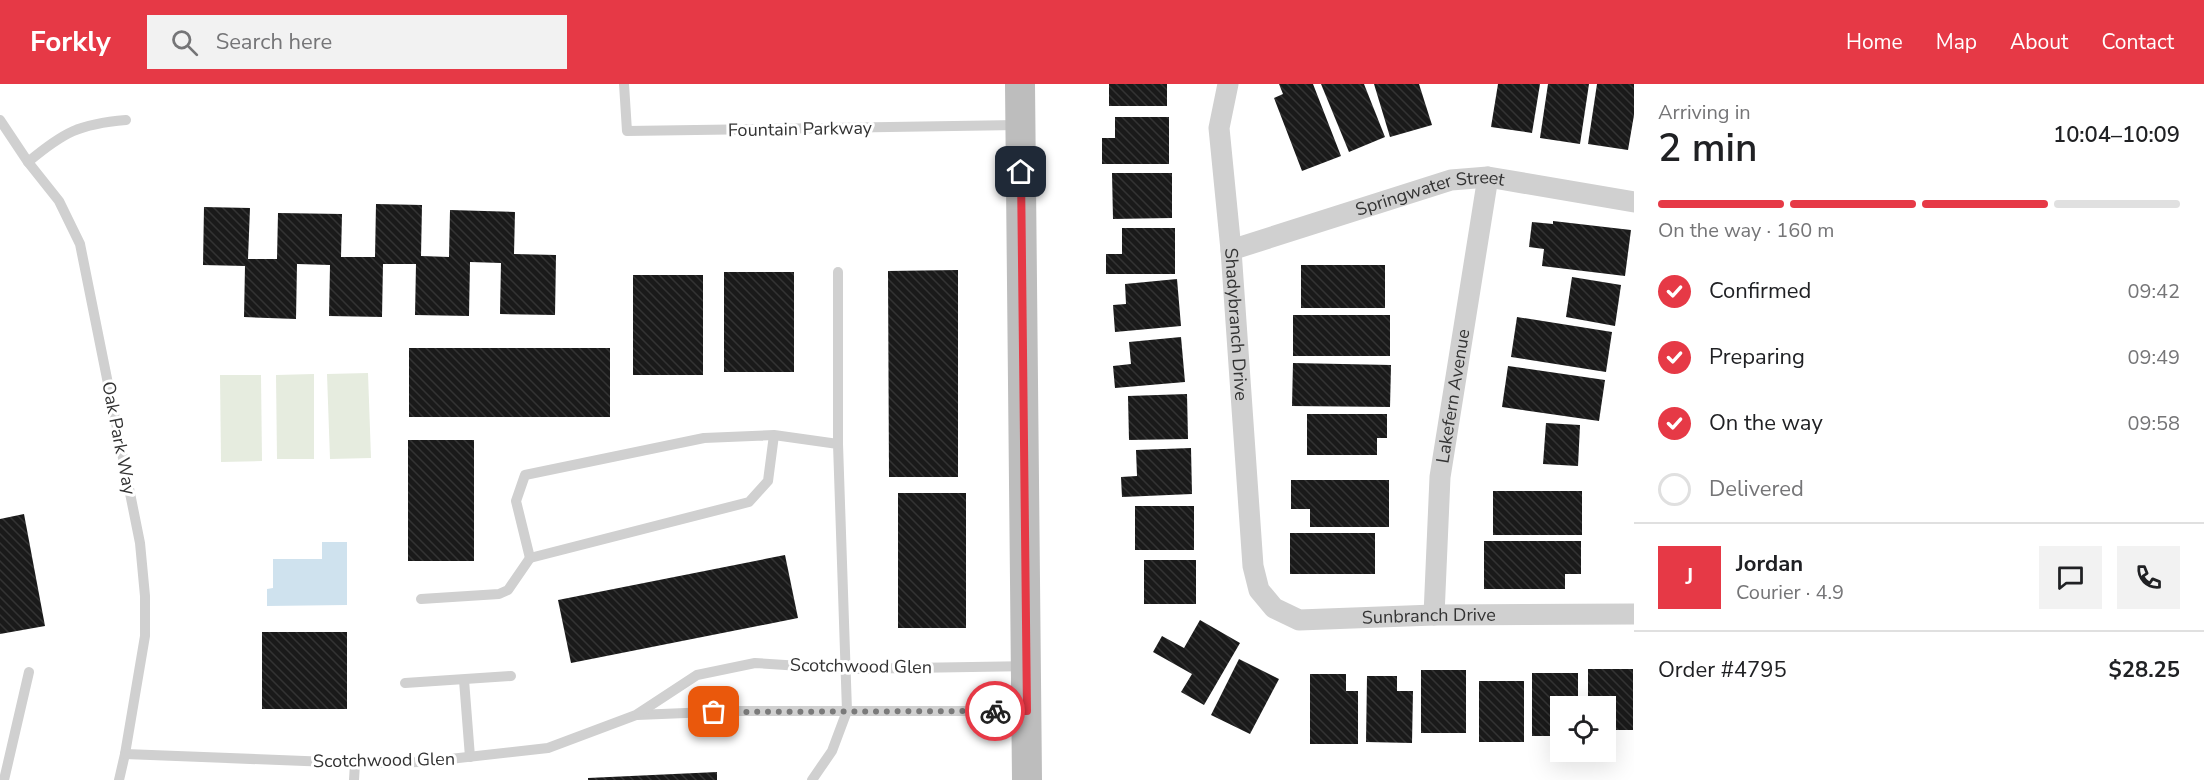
<!DOCTYPE html>
<html lang="en">
<head>
<meta charset="utf-8">
<style>
  :root { --surface:#fff; --page:#f2f2f2; --text:#202124; --muted:#757577; --line:#e0e0e0; --accent:#e63946 }
  body { margin:0; font-family:"Nunito Sans",sans-serif; background:var(--page); color:var(--text); height:100vh; display:flex; flex-direction:column; font-size:22px; white-space:nowrap }
  * { box-sizing:border-box; margin:0 }
  p { font-size:20px; color:var(--muted) }
  .icon { flex:none; width:33px; height:33px; fill:none; stroke:currentColor; stroke-width:2; stroke-linecap:round; stroke-linejoin:round }
  .map { position:relative; flex:1; overflow:hidden }
  .panel { display:flex; flex-direction:column; background:var(--surface); width:570px }
  .panel>* { flex:none }
  .tools { position:absolute; left:1550px; top:612px; display:grid; gap:12px }
  .tools a { display:grid; place-items:center; width:66px; height:66px; border-radius:0px; background:var(--surface); box-shadow:0 6px 24px #0002; font-size:30px }
  .pin { position:absolute; display:grid; place-items:center; width:51px; height:51px; color:#fff; margin:-26px; border-radius:12px; box-shadow:0 3px 9px #0006 }
  .courier { position:absolute; display:grid; place-items:center; width:60px; height:60px; margin:-30px; border:4px solid #e63946; border-radius:50%; background:#fff; color:#222; box-shadow:0 2px 8px #0007 }
  .head em { font-style:normal; font-weight:600 }
  .head div { display:flex; flex-direction:column-reverse }
  .head { display:flex; align-items:center; justify-content:space-between; height:102px; padding:0 24px }
  h1 { font-size:39px; font-weight:600; line-height:45px }
  .bar { display:grid; grid-template-columns:repeat(4,1fr); gap:9px 6px; align-content:center; height:72px; padding:0 24px }
  .bar i { height:8px; border-radius:4px; background:var(--line) }
  .bar .current { background:var(--accent) }
  .bar p { grid-column:span 4 }
  .line { display:flex; align-items:center; gap:15px; padding:0 24px; border-top:2px solid var(--line) }
  .line div { flex:1 }
  .round { display:grid; place-items:center; flex:none; width:63px; height:63px; border-radius:0px; background:var(--page) }
  ol { padding:0 24px; list-style:none }
  li { display:flex; align-items:center; gap:18px; height:66px }
  li p { margin-inline-start:auto }
  li .icon { padding:6px; border-radius:50%; background:var(--accent); color:#fff; stroke-width:4 }
  li:last-child { color:var(--muted) }
  li i { width:33px; height:33px; border:3px solid var(--line); border-radius:50% }
  header { display:flex; align-items:center; gap:36px; box-sizing:border-box; height:84px; padding:0 30px; background:var(--accent); color:#fff }
  header strong { font-size:28px }
  nav { display:flex; gap:33px; margin-inline-start:auto; font-size:21px }
  .search { width:420px; height:54px; background:var(--page); display:flex; align-items:center; gap:15px; box-sizing:border-box; padding:0 21px; border-radius:0px; color:var(--muted); font-size:22px }
  main { display:flex; flex:1; min-height:0 }
  .map>svg:first-child { display:block }
</style>
</head>
<body>
<header>
<strong>Forkly</strong>
<div class="search"><svg class="icon" aria-label="search" viewBox="0 0 24 24"><circle cx="10" cy="10" r="6"/><path d="M15 15l6 6"/></svg>Search here</div>
<nav><a>Home</a><a>Map</a><a>About</a><a>Contact</a></nav>
</header>
<main>
<div class="map">
<svg width="1634" height="696" viewBox="0 0 1634 696">
  <defs>
    <pattern id="building-back-hatch" width="6" height="6" patternUnits="userSpaceOnUse" patternTransform="scale(1.5)"><rect width="6" height="6" fill="#1a1a1a"/><path d="M-1 5l2 2M0 0l6 6M5-1l2 2" fill="none" stroke="#333"/></pattern>
  </defs>
  <rect width="100%" height="100%" fill="#fff"/>
  <!-- pitch -->
  <g fill="#e6ecdf">
    <path d="M 368,289 L 371,374 L 330,375 L 327,290 Z"/>
    <path d="M 314,290 L 314,375 L 277,375 L 276,291 Z"/>
    <path d="M 220,291 L 261,291 L 262,377 L 221,378 Z"/>
  </g>
  <!-- water -->
  <path fill="#cfe2ee" d="M 322,458 L 347,458 L 347,521 L 267,522 L 267,505 L 273,504 L 273,475 L 322,475 Z"/>
  <!-- building -->
  <g fill="url(#building-back-hatch)">
    <rect x="1109" y="0" width="58" height="22"/>
    <path d="M 1279,0 L 1313,0 L 1341,72 L 1302,87 L 1274,14 L 1283,10 Z"/>
    <path d="M 1321,0 L 1364,0 L 1385,53 L 1349,68 Z"/>
    <path d="M 1374,0 L 1419,0 L 1432,41 L 1390,53 Z"/>
    <path d="M 1498,0 L 1540,0 L 1532,49 L 1491,43 Z"/>
    <path d="M 1548,0 L 1589,0 L 1580,60 L 1540,54 Z"/>
    <path d="M 1597,0 L 1634,0 L 1634,31 L 1628,66 L 1588,60 Z"/>
    <path d="M 1115,33 L 1169,33 L 1169,80 L 1102,80 L 1102,54 L 1115,54 Z"/>
    <path d="M 1112,89 L 1172,89 L 1172,134 L 1113,135 Z"/>
    <path d="M 376,120 L 422,121 L 421,172 L 449,173 L 450,126 L 515,128 L 514,170 L 556,171 L 555,231 L 500,230 L 501,179 L 470,178 L 469,232 L 415,231 L 416,180 L 383,180 L 382,233 L 329,232 L 330,181 L 297,180 L 296,235 L 244,233 L 245,182 L 203,181 L 204,123 L 250,124 L 248,175 L 277,175 L 278,129 L 342,130 L 341,173 L 375,173 Z"/>
    <path d="M 1553,137 L 1631,146 L 1625,192 L 1542,182 L 1544,165 L 1529,163 L 1532,138 L 1553,140 Z"/>
    <path d="M 1122,144 L 1175,144 L 1175,190 L 1106,190 L 1106,170 L 1122,170 Z"/>
    <rect x="1301" y="181" width="84" height="43"/>
    <path d="M 958,186 L 958,393 L 889,393 L 888,187 Z"/>
    <rect x="724" y="188" width="70" height="100"/>
    <rect x="633" y="191" width="70" height="100"/>
    <path d="M 1572,193 L 1621,201 L 1615,242 L 1566,233 Z"/>
    <path d="M 1177,195 L 1181,242 L 1115,248 L 1113,221 L 1126,220 L 1125,200 Z"/>
    <rect x="1293" y="231" width="97" height="41"/>
    <path d="M 1517,233 L 1612,248 L 1606,288 L 1511,273 Z"/>
    <path d="M 1181,253 L 1185,298 L 1115,304 L 1113,282 L 1131,280 L 1129,258 Z"/>
    <rect x="409" y="264" width="201" height="69"/>
    <path d="M 1293,279 L 1391,281 L 1390,323 L 1292,322 Z"/>
    <path d="M 1508,282 L 1605,296 L 1599,337 L 1502,323 Z"/>
    <path d="M 1187,310 L 1188,355 L 1129,356 L 1128,312 Z"/>
    <path d="M 1307,330 L 1387,330 L 1387,354 L 1377,354 L 1377,371 L 1307,371 Z"/>
    <path d="M 1546,339 L 1580,341 L 1578,382 L 1543,380 Z"/>
    <rect x="408" y="356" width="66" height="121"/>
    <path d="M 1191,364 L 1192,410 L 1122,413 L 1121,393 L 1137,392 L 1136,366 Z"/>
    <path d="M 1291,396 L 1389,396 L 1389,443 L 1310,443 L 1310,425 L 1291,425 Z"/>
    <rect x="1493" y="407" width="89" height="44"/>
    <rect x="898" y="409" width="68" height="135"/>
    <rect x="1135" y="422" width="59" height="44"/>
    <path d="M 24,430 L 45,542 L 0,550 L 0,435 Z"/>
    <rect x="1290" y="449" width="85" height="41"/>
    <path d="M 1484,457 L 1581,457 L 1581,490 L 1565,490 L 1565,505 L 1484,505 Z"/>
    <path d="M 785,471 L 798,534 L 571,579 L 558,516 Z"/>
    <rect x="1144" y="476" width="52" height="44"/>
    <path d="M 1200,536 L 1240,559 L 1204,621 L 1181,608 L 1192,590 L 1153,568 L 1162,552 L 1184,564 Z"/>
    <rect x="262" y="548" width="85" height="77"/>
    <path d="M 1239,575 L 1279,595 L 1250,650 L 1211,631 Z"/>
    <path d="M 1588,585 L 1633,585 L 1633,646 L 1605,646 L 1605,622 L 1588,622 Z"/>
    <rect x="1421" y="586" width="45" height="63"/>
    <path d="M 1532,589 L 1578,589 L 1578,622 L 1560,622 L 1560,652 L 1532,652 Z"/>
    <path d="M 1310,590 L 1346,590 L 1346,607 L 1358,607 L 1358,660 L 1310,660 Z"/>
    <path d="M 1367,592 L 1397,592 L 1397,607 L 1413,607 L 1412,659 L 1366,658 Z"/>
    <rect x="1479" y="597" width="45" height="61"/>
    <path d="M 717,688 L 717,696 L 588,696 L 588,694 Z"/>
  </g>
  <g fill="none" stroke-linecap="round" stroke-linejoin="round">
    <!-- lane -->
    <g stroke="#d0d0d0" stroke-width="10">
      <path d="M 624,0 L 627,47 L 1018,41"/>
      <path d="M 0,36 L 28,78 L 59,117 L 80,160 L 140,459 L 145,512 L 145,552 L 125,670 L 119,696"/>
      <path d="M 28,78 C 64,48 79,40 126,36"/>
      <path d="M 774,351 L 768,397 L 749,418 L 530,474 L 516,417 L 525,391 L 704,354 L 774,351 L 838,360 L 847,627 L 832,667 L 812,696"/>
      <path d="M 838,360 L 838,188"/>
      <path d="M 421,515 L 499,510 L 508,506 L 530,474"/>
      <path d="M 464,596 L 470,673"/>
      <path d="M 405,599 L 511,592"/>
      <path d="M 637,631 L 734,627 L 1026,627"/>
      <path d="M 125,670 L 355,679 L 423,678 L 548,664 L 636,631 L 697,591 L 755,579 L 847,585 L 1026,582"/>
      <path d="M 4,696 L 29,588"/>
      <path d="M 354,696 L 355,679"/>
    </g>
    <!-- street -->
    <g stroke="#d0d0d0" stroke-width="21">
      <path id="s1" d="M 1228,0 L 1219,44 L 1231,166 L 1253,482 L 1259,506 L 1274,524 L 1299,536 L 1434,531 L 1634,530"/>
      <path id="s2" d="M 1231,166 L 1451,96 L 1488,93 L 1634,118"/>
      <path id="s3" d="M 1434,531 L 1440,393 L 1488,93"/>
    </g>
    <!-- secondary -->
    <path stroke="#bdbdbd" stroke-width="30" d="M 1020,0 L 1027,696"/>
  </g>
  <g fill="none" stroke-linecap="round" stroke-linejoin="round">
    <!-- done -->
    <path stroke="#7a7a7a" stroke-width="6" stroke-dasharray="0 10.8" d="M 714,628 L 995,627"/>
    <!-- route -->
    <path stroke="#e63946" stroke-width="8" d="M 995,627 L 1027,627 L 1021,88"/>
  </g>
  <g text-anchor="middle" dominant-baseline="central" stroke-width="6" stroke-linejoin="round" paint-order="stroke">
    <!-- street labels -->
    <g font-size="18" fill="#333" stroke="#fff">
      <text transform="translate(800 45) rotate(-1)">Fountain Parkway</text>
      <text stroke="none"><textPath href="#s2" startOffset="208">Springwater Street</textPath></text>
      <text stroke="none"><textPath href="#s1" startOffset="242">Shadybranch Drive</textPath></text>
      <text stroke="none"><textPath href="#s3" startOffset="220">Lakefern Avenue</textPath></text>
      <text transform="translate(119 354) rotate(79)">Oak Park Way</text>
      <text stroke="none"><textPath href="#s1" startOffset="690">Sunbranch Drive</textPath></text>
      <text transform="translate(861 582) rotate(1)">Scotchwood Glen</text>
      <text transform="translate(384 676) rotate(-1)">Scotchwood Glen</text>
    </g>
  </g>
</svg>
<div class="tools">
<a><svg class="icon" aria-label="locate" viewBox="0 0 24 24"><circle cx="12" cy="12" r="6"/><path d="M12 2v4M12 18v4M2 12h4M18 12h4"/></svg></a>
</div>
<div class="pin" style="left:714px;top:628px;background:#ea580c"><svg class="icon" aria-label="bag" viewBox="0 0 24 24"><path d="M5 8h14l-1 12H6zM9 8a3 3 0 0 1 6 0"/></svg></div>
<div class="pin" style="left:1021px;top:88px;background:#1f2937"><svg class="icon" aria-label="home" viewBox="0 0 24 24"><path d="M3 11l9-7 9 7M6 9v11h12V9"/></svg></div>
<div class="courier" style="left:995px;top:627px"><svg class="icon" aria-label="bike" viewBox="0 0 24 24"><circle cx="6" cy="16" r="4"/><circle cx="18" cy="16" r="4"/><path d="M6 16l4-8h5l3 8M10 8l3 8H6M13 5h3"/></svg></div>
</div>
<section class="panel">
<div class="head"><div><h1>2 min</h1><p>Arriving in</p></div><em>10:04–10:09</em></div>
<div class="bar"><i class="current"></i><i class="current"></i><i class="current"></i><i></i><p>On the way · 160 m</p></div>
<ol>
<li><svg class="icon" aria-label="check" viewBox="0 0 24 24"><path d="M5 12l5 5 9-10"/></svg>Confirmed<p>09:42</p></li>
<li><svg class="icon" aria-label="check" viewBox="0 0 24 24"><path d="M5 12l5 5 9-10"/></svg>Preparing<p>09:49</p></li>
<li><svg class="icon" aria-label="check" viewBox="0 0 24 24"><path d="M5 12l5 5 9-10"/></svg>On the way<p>09:58</p></li>
<li><i></i>Delivered</li>
</ol>
<div class="line" style="height:108px"><b class="round" style="background:var(--accent);color:#fff">J</b><div><b>Jordan</b><p>Courier · 4.9</p></div><a class="round"><svg class="icon" aria-label="chat" viewBox="0 0 24 24"><path d="M4 5h16v11H9l-5 4z"/></svg></a><a class="round"><svg class="icon" aria-label="phone" viewBox="0 0 24 24"><path d="M5 4h4l2 5-3 2q2 4 5 5l2-3 5 2v4C11 20 4 13 5 4z"/></svg></a></div>
<div class="line" style="height:78px"><div>Order #4795</div><b>$28.25</b></div>
</section>
</main>
</body>
</html>
